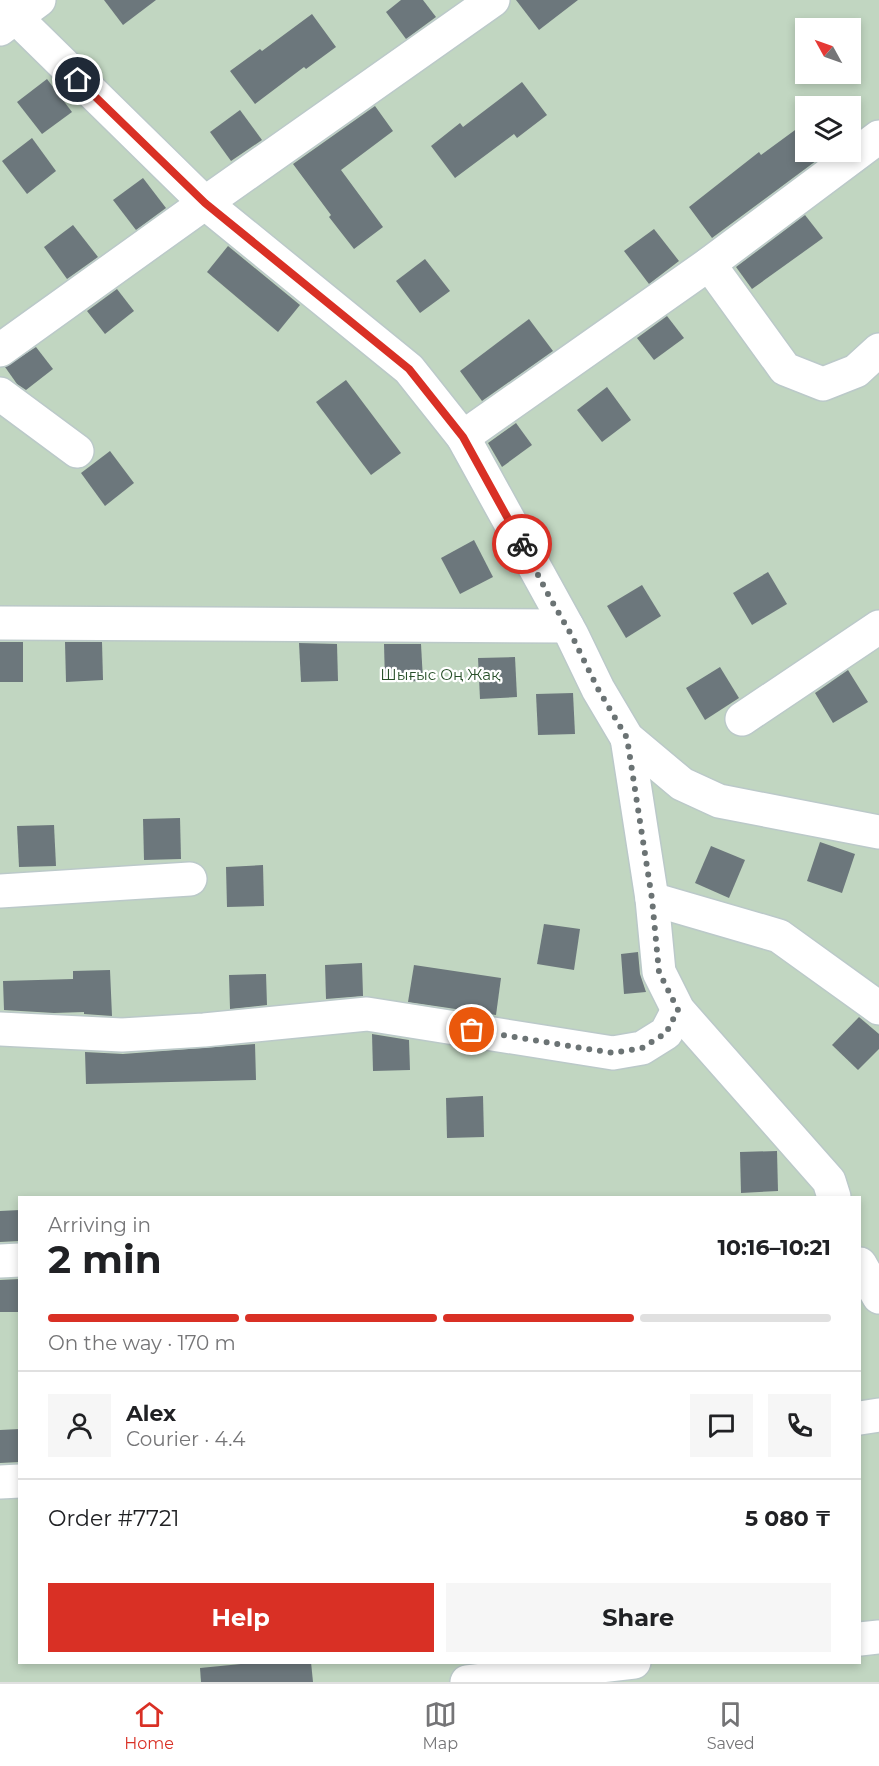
<!DOCTYPE html>
<html lang="en">
<head>
<meta charset="utf-8">
<style>
  :root { --surface:#fff; --page:#f6f6f6; --text:#202124; --muted:#757577; --line:#e0e0e0; --accent:#d93025 }
  body { margin:0; font-family:Montserrat,sans-serif; background:var(--page); color:var(--text); height:100vh; display:flex; flex-direction:column; font-size:22px; white-space:nowrap }
  * { box-sizing:border-box; margin:0 }
  p { font-size:20px; color:var(--muted) }
  .icon { flex:none; width:33px; height:33px; fill:none; stroke:currentColor; stroke-width:2; stroke-linecap:round; stroke-linejoin:round }
  .map { position:relative; flex:1; overflow:hidden }
  .side { position:absolute; left:18px; top:1196px; width:843px; height:468px; display:flex; flex-direction:column; background:var(--surface); border-radius:0px; box-shadow:0 3px 9px #0003 }
  .side>* { flex:none }
  .needle { width:39px; rotate:310deg }
  .tools { position:absolute; left:795px; top:18px; display:grid; gap:12px }
  .tools a { display:grid; place-items:center; width:66px; height:66px; border-radius:0px; background:var(--surface); box-shadow:0 3px 9px #0003; font-size:30px }
  .pin { position:absolute; display:grid; place-items:center; width:51px; height:51px; color:#fff; margin:-26px; border:3px solid #fff; border-radius:50%; box-shadow:0 2px 6px #0007 }
  .courier { position:absolute; display:grid; place-items:center; width:60px; height:60px; margin:-30px; border:4px solid #d93025; border-radius:50%; background:#fff; color:#222; box-shadow:0 2px 8px #0007 }
  .overview em { font-style:normal; font-weight:700 }
  .overview div { display:flex; flex-direction:column-reverse }
  .overview { display:flex; align-items:center; justify-content:space-between; height:102px; padding:0 30px }
  h1 { font-size:39px; font-weight:700; line-height:45px }
  .bar { display:grid; grid-template-columns:repeat(4,1fr); gap:9px 6px; align-content:center; height:72px; padding:0 30px }
  .bar i { height:8px; border-radius:4px; background:var(--line) }
  .bar .on { background:var(--accent) }
  .bar p { grid-column:span 4 }
  .line { display:flex; align-items:center; gap:15px; padding:0 30px; border-top:2px solid var(--line) }
  .line div { flex:1 }
  .round { display:grid; place-items:center; flex:none; width:63px; height:63px; border-radius:0px; background:var(--page) }
  .button { display:flex; gap:12px; margin-top:auto; padding:12px 30px }
  .button a { flex:1; height:69px; border-radius:0px; background:var(--accent); color:#fff; font-size:24px; font-weight:700; line-height:69px; text-align:center }
  .button a+a { background:var(--page); color:var(--text) }
  .tabs { display:flex; justify-content:space-around; align-items:center; height:84px; border-top:2px solid var(--line); background:var(--surface); font-size:16px; color:var(--muted) }
  .tabs a { display:grid; justify-items:center; gap:3px }
  .tabs .on { color:var(--accent) }
  .map>svg:first-child { display:block }
</style>
</head>
<body>
<div class="map">
<svg width="879" height="1682" viewBox="0 0 879 1682">
  <rect width="100%" height="100%" fill="#e9f7f8"/>
  <!-- green -->
  <path fill="#c1d6c1" fill-rule="evenodd" d="M 0,0 L 879,0 L 879,1682 L 0,1682 ZM 806,28 L 850,28 L 850,74 L 806,74 ZM 806,106 L 850,106 L 850,152 L 806,152 ZM 20,1197 L 860,1197 L 860,1662 L 20,1662 Z"/>
  <!-- building -->
  <g fill="#6c777c">
    <path d="M 104,0 L 156,0 L 123,25 Z"/>
    <path d="M 401,0 L 423,0 L 436,17 L 406,39 L 386,12 Z"/>
    <path d="M 516,0 L 578,0 L 539,30 Z"/>
    <path d="M 312,14 L 336,47 L 306,69 L 304,67 L 255,104 L 230,71 L 260,49 L 262,51 Z"/>
    <path d="M 47,79 L 72,112 L 42,134 L 17,102 Z"/>
    <path d="M 522,82 L 547,115 L 517,138 L 514,134 L 455,178 L 431,146 L 460,123 L 463,127 Z"/>
    <path d="M 375,106 L 393,131 L 341,170 L 383,227 L 354,249 L 329,217 L 331,215 L 293,164 Z"/>
    <path d="M 240,110 L 262,140 L 231,161 L 210,132 Z"/>
    <path d="M 806,122 L 806,152 L 828,152 L 712,238 L 689,207 L 759,152 L 761,155 Z"/>
    <path d="M 32,138 L 56,171 L 27,194 L 2,161 Z"/>
    <path d="M 143,178 L 166,208 L 136,230 L 113,200 Z"/>
    <path d="M 805,215 L 823,238 L 752,289 L 736,267 Z"/>
    <path d="M 73,225 L 98,257 L 67,279 L 44,247 Z"/>
    <path d="M 654,229 L 679,261 L 649,284 L 624,251 Z"/>
    <path d="M 228,246 L 300,305 L 278,332 L 207,272 Z"/>
    <path d="M 425,259 L 450,291 L 420,313 L 396,281 Z"/>
    <path d="M 117,289 L 134,311 L 105,334 L 87,311 Z"/>
    <path d="M 667,316 L 684,338 L 654,360 L 637,338 Z"/>
    <path d="M 529,319 L 553,351 L 482,401 L 460,371 Z"/>
    <path d="M 36,347 L 53,369 L 26,390 L 17,384 L 5,367 Z"/>
    <path d="M 346,380 L 401,453 L 371,475 L 316,402 Z"/>
    <path d="M 607,387 L 631,420 L 602,442 L 577,410 Z"/>
    <path d="M 516,423 L 532,445 L 502,467 L 488,443 Z"/>
    <path d="M 110,451 L 134,483 L 105,506 L 81,473 Z"/>
    <path d="M 474,540 L 493,577 L 460,594 L 441,558 Z"/>
    <path d="M 768,572 L 787,604 L 752,625 L 733,593 Z"/>
    <path d="M 642,585 L 661,616 L 626,638 L 607,606 Z"/>
    <rect x="0" y="642" width="23" height="40"/>
    <path d="M 65,642 L 102,642 L 103,680 L 66,682 Z"/>
    <path d="M 299,643 L 337,644 L 338,681 L 301,682 Z"/>
    <path d="M 384,644 L 421,644 L 423,681 L 385,682 Z"/>
    <path d="M 515,657 L 517,697 L 480,699 L 478,658 Z"/>
    <path d="M 720,667 L 739,698 L 705,720 L 686,688 Z"/>
    <path d="M 848,670 L 868,702 L 833,723 L 815,693 Z"/>
    <path d="M 573,693 L 575,734 L 538,735 L 536,694 Z"/>
    <path d="M 180,818 L 181,859 L 144,860 L 143,819 Z"/>
    <path d="M 54,825 L 56,866 L 19,867 L 17,826 Z"/>
    <path d="M 820,842 L 855,854 L 842,893 L 807,881 Z"/>
    <path d="M 711,846 L 745,860 L 729,898 L 695,883 Z"/>
    <path d="M 263,865 L 264,906 L 227,907 L 226,867 Z"/>
    <path d="M 544,924 L 580,929 L 574,970 L 537,964 Z"/>
    <path d="M 638,952 L 640,974 L 646,992 L 624,994 L 621,954 Z"/>
    <path d="M 362,963 L 363,996 L 326,999 L 325,965 Z"/>
    <path d="M 414,965 L 501,978 L 496,1015 L 408,1002 Z"/>
    <path d="M 110,970 L 112,1016 L 84,1014 L 84,1012 L 54,1013 L 4,1010 L 3,981 L 73,979 L 73,971 Z"/>
    <path d="M 266,974 L 267,1005 L 230,1009 L 229,975 Z"/>
    <path d="M 859,1017 L 879,1034 L 879,1049 L 858,1070 L 832,1045 Z"/>
    <path d="M 372,1034 L 409,1040 L 410,1070 L 373,1071 Z"/>
    <path d="M 255,1044 L 256,1080 L 86,1084 L 85,1052 L 123,1054 Z"/>
    <path d="M 483,1096 L 484,1137 L 447,1138 L 446,1098 Z"/>
    <path d="M 777,1151 L 778,1191 L 741,1193 L 740,1152 Z"/>
    <path d="M 20,1210 L 20,1241 L 0,1242 L 0,1211 Z"/>
    <path d="M 20,1279 L 20,1312 L 0,1312 L 0,1280 Z"/>
    <path d="M 20,1429 L 20,1462 L 0,1463 L 0,1430 Z"/>
    <path d="M 260,1662 L 311,1662 L 313,1682 L 201,1682 L 200,1668 Z"/>
  </g>
  <g fill="none" stroke-linecap="round" stroke-linejoin="round">
    <defs>
      <g id="minor">
        <path d="M 0,2 L 205,203 L 409,369 L 463,437 L 572,635 L 598,689 L 627,738 L 682,784 L 719,801 L 879,832"/>
        <path d="M 0,29 L 39,0"/>
        <path d="M 709,264 L 785,369 L 823,384 L 856,371 L 879,350"/>
        <path d="M 0,350 L 205,203 L 493,0"/>
        <path d="M 0,394 L 77,451"/>
        <path d="M 463,437 L 709,264 L 879,137"/>
        <path d="M 0,623 L 567,626"/>
        <path d="M 742,719 L 879,627"/>
        <path d="M 627,738 L 652,899 L 659,972 L 678,1010 L 829,1181 L 834,1197"/>
        <path d="M 0,891 L 190,879"/>
        <path d="M 652,899 L 779,936 L 879,1008"/>
        <path d="M 0,1029 L 122,1035 L 204,1030 L 367,1014 L 613,1053 L 642,1048 L 666,1033 L 678,1010"/>
        <path d="M 0,1261 L 20,1260"/>
        <path d="M 860,1264 L 879,1297"/>
        <path d="M 860,1418 L 879,1415"/>
        <path d="M 0,1482 L 20,1481"/>
        <path d="M 860,1639 L 879,1637"/>
        <path d="M 467,1682 L 634,1662"/>
      </g>
    </defs>
    <!-- minor casing -->
    <use href="#minor" stroke="#bbc9c9" stroke-width="36"/>
    <!-- minor -->
    <use href="#minor" stroke="#fff" stroke-width="33"/>
  </g>
  <g fill="none" stroke-linecap="round" stroke-linejoin="round">
    <!-- done -->
    <path stroke="#6b7374" stroke-width="6" stroke-dasharray="0 10.8" d="M 472,1030 L 613,1053 L 642,1048 L 666,1033 L 678,1010 L 659,972 L 652,899 L 627,738 L 598,689 L 572,636 L 550,598 L 522,544"/>
    <!-- route -->
    <path stroke="#d93025" stroke-width="8" d="M 78,80 L 205,203 L 409,369 L 463,437 L 522,544"/>
  </g>
  <g text-anchor="middle" dominant-baseline="central" stroke-width="4.5" stroke-linejoin="round" paint-order="stroke">
    <!-- park labels -->
    <g font-size="15" fill="#285029" stroke="#fff">
      <text x="440" y="674">Шығыс Оң Жақ</text>
    </g>
  </g>
</svg>
<div class="tools">
<a><svg class="needle" viewBox="-14 -14 28 28"><path d="M0-13l5 13h-10z" fill="#e53935"/><path d="M0 13l5-13h-10z" fill="#757577"/></svg></a>
<a><svg class="icon" aria-label="layers" viewBox="0 0 24 24"><path d="M12 4l9 5-9 5-9-5zM3 14l9 5 9-5"/></svg></a>
</div>
<div class="pin" style="left:472px;top:1030px;background:#ea580c"><svg class="icon" aria-label="bag" viewBox="0 0 24 24"><path d="M5 8h14l-1 12H6zM9 8a3 3 0 0 1 6 0"/></svg></div>
<div class="pin" style="left:78px;top:80px;background:#1f2937"><svg class="icon" aria-label="home" viewBox="0 0 24 24"><path d="M3 11l9-7 9 7M6 9v11h12V9"/></svg></div>
<div class="courier" style="left:522px;top:544px"><svg class="icon" aria-label="bike" viewBox="0 0 24 24"><circle cx="6" cy="16" r="4"/><circle cx="18" cy="16" r="4"/><path d="M6 16l4-8h5l3 8M10 8l3 8H6M13 5h3"/></svg></div>
<section class="side">
<div class="overview"><div><h1>2 min</h1><p>Arriving in</p></div><em>10:16–10:21</em></div>
<div class="bar"><i class="on"></i><i class="on"></i><i class="on"></i><i></i><p>On the way · 170 m</p></div>
<div class="line" style="height:108px"><a class="round"><svg class="icon" aria-label="person" viewBox="0 0 24 24"><circle cx="12" cy="8" r="4"/><path d="M4 21q1-7 8-7t8 7"/></svg></a><div><b>Alex</b><p>Courier · 4.4</p></div><a class="round"><svg class="icon" aria-label="chat" viewBox="0 0 24 24"><path d="M4 5h16v11H9l-5 4z"/></svg></a><a class="round"><svg class="icon" aria-label="phone" viewBox="0 0 24 24"><path d="M5 4h4l2 5-3 2q2 4 5 5l2-3 5 2v4C11 20 4 13 5 4z"/></svg></a></div>
<div class="line" style="height:78px"><div>Order #7721</div><b>5 080 ₸</b></div>
<div class="button"><a>Help</a><a>Share</a></div>
</section>
</div>
<nav class="tabs">
<a class="on"><svg class="icon" aria-label="home" viewBox="0 0 24 24"><path d="M3 11l9-7 9 7M6 9v11h12V9"/></svg>Home</a>
<a><svg class="icon" aria-label="map" viewBox="0 0 24 24"><path d="M3 6l6-2 6 2 6-2v14l-6 2-6-2-6 2zM9 4v14M15 6v14"/></svg>Map</a>
<a><svg class="icon" aria-label="saved" viewBox="0 0 24 24"><path d="M7 4h10v16l-5-4-5 4z"/></svg>Saved</a>
</nav>
</body>
</html>
